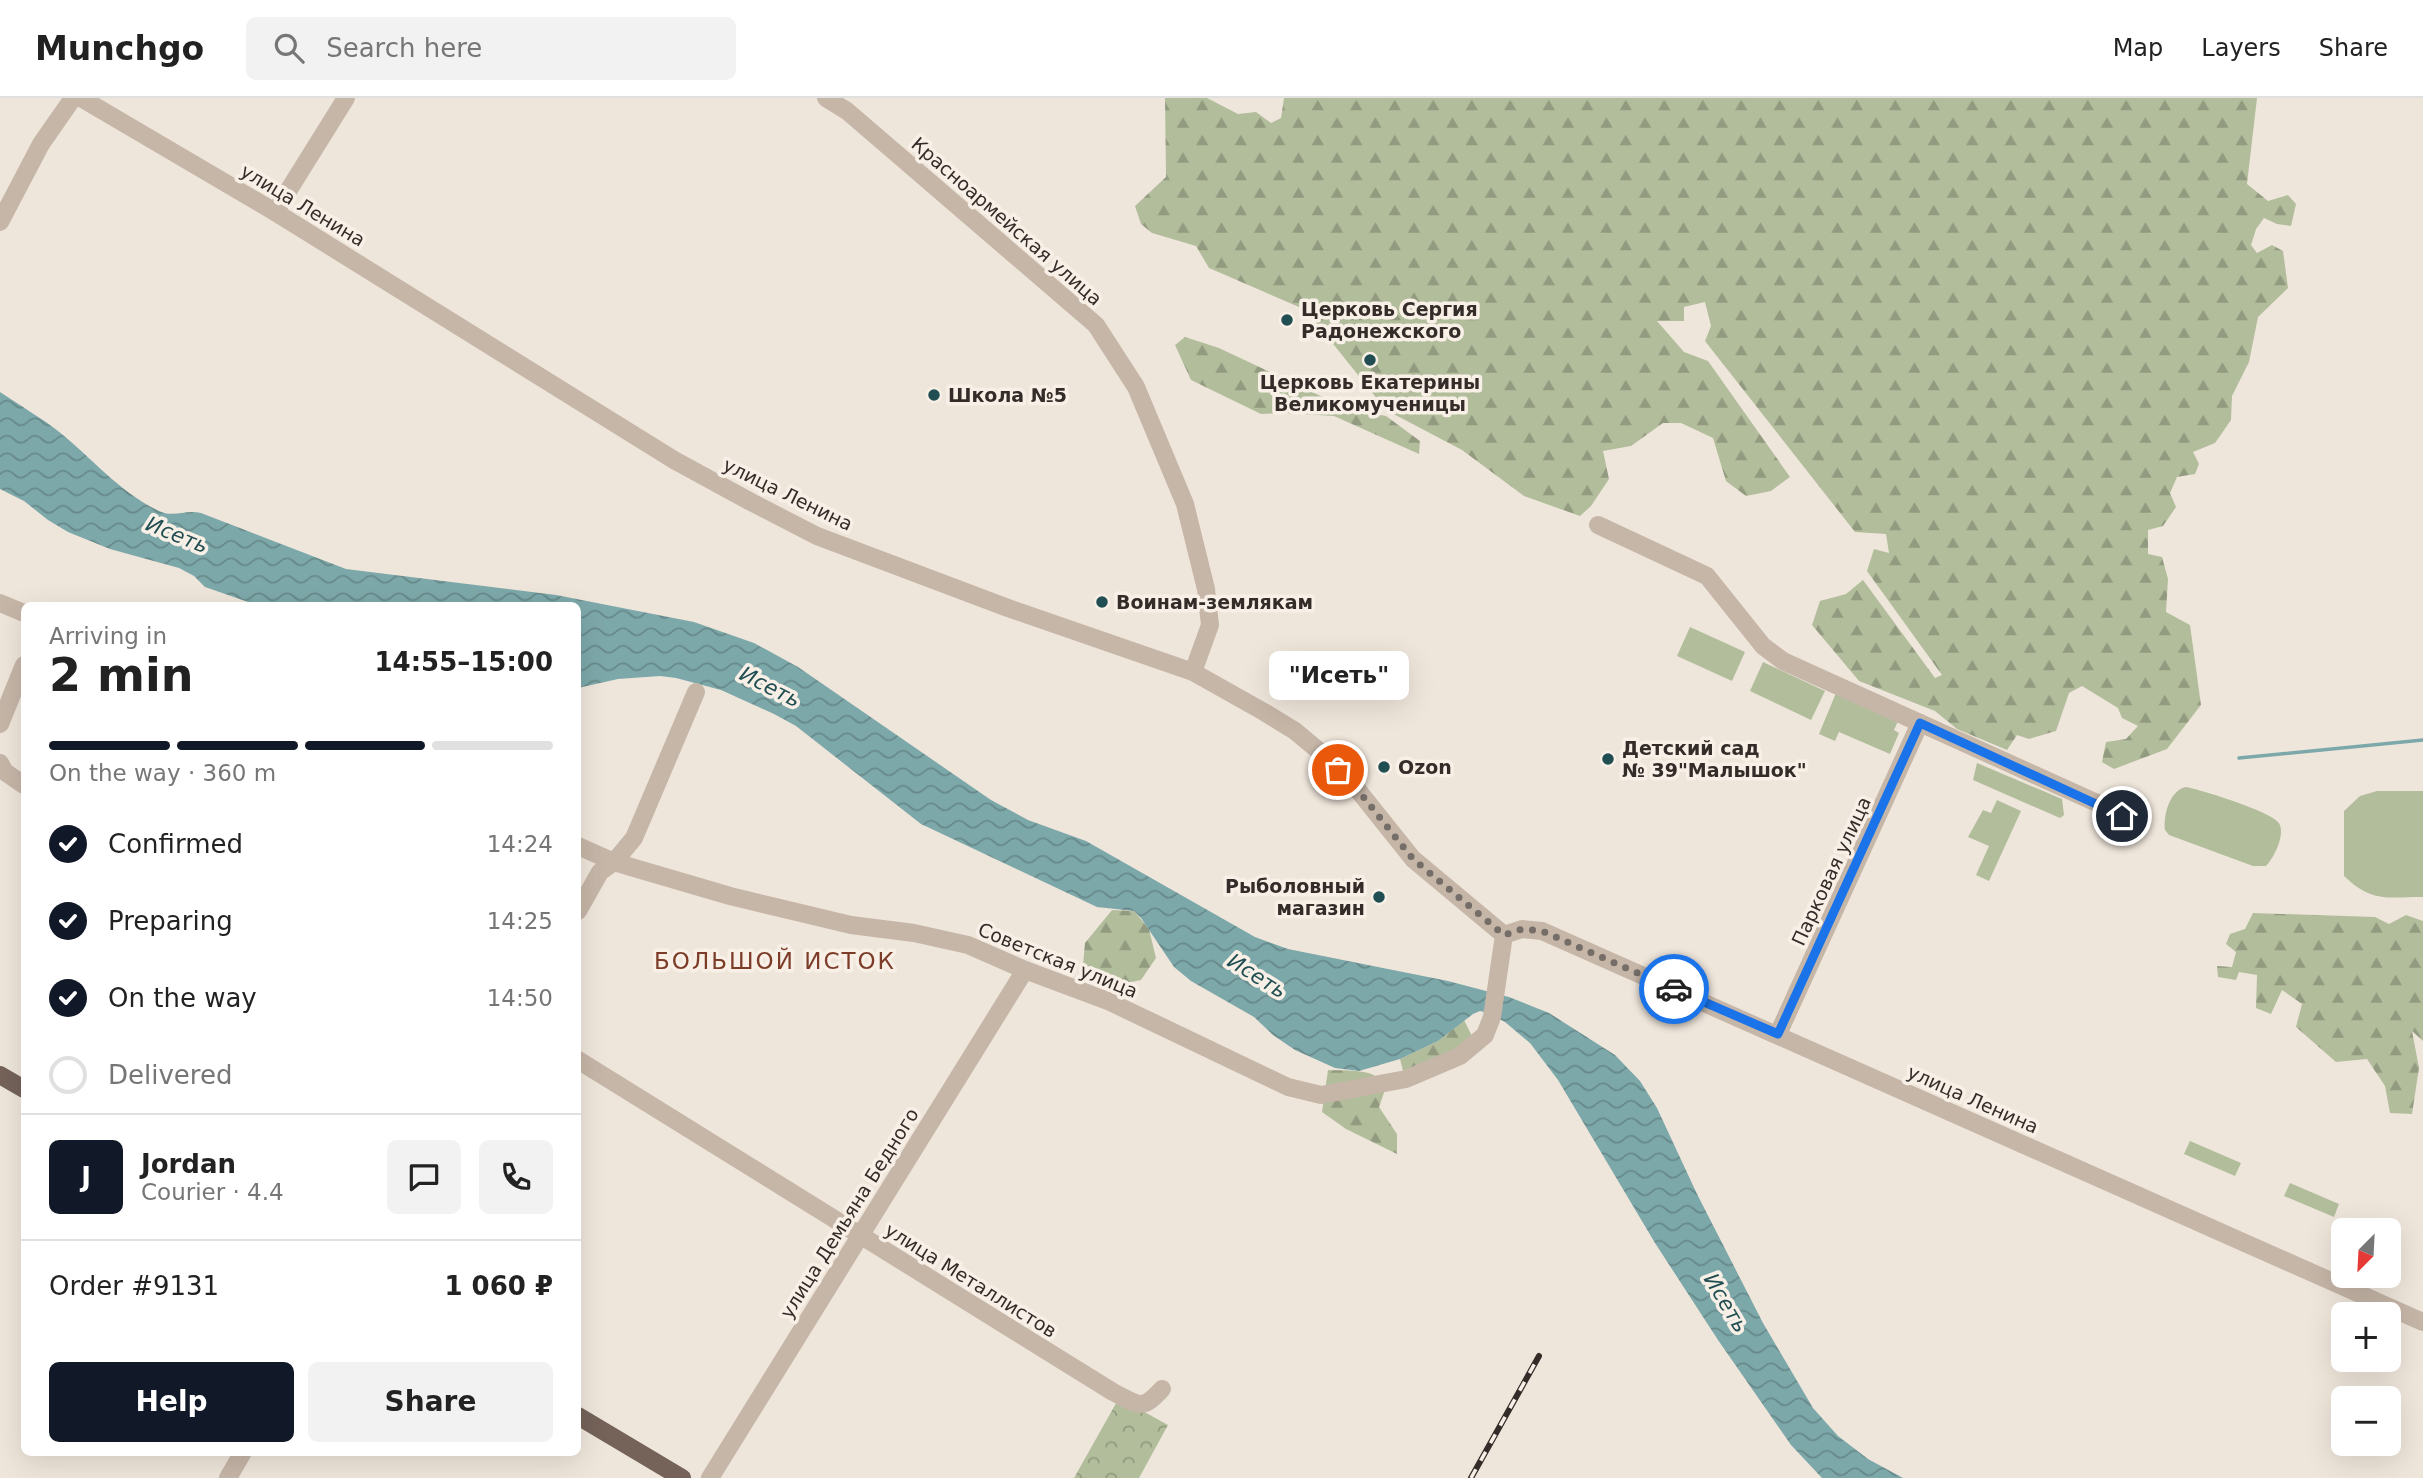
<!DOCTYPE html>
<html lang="en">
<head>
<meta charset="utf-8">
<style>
  :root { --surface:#fff; --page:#f2f2f2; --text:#222; --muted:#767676; --line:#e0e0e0; --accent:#111827 }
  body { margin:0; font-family:"DejaVu Sans",sans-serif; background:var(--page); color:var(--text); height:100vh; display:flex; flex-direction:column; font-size:26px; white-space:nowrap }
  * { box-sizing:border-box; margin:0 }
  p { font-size:23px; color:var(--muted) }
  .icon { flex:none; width:38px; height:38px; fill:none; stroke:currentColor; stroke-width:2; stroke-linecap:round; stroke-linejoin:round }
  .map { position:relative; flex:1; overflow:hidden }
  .sheet { position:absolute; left:21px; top:504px; width:560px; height:854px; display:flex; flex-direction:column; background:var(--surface); border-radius:10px; box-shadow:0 7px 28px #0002 }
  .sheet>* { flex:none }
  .needle { width:46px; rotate:204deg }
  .fabs { position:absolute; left:2331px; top:1120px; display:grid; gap:14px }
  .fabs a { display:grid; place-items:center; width:70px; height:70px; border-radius:10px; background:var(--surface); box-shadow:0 7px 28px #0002; font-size:35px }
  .pin { position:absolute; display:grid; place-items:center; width:60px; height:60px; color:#fff; margin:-30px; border:4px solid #fff; border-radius:50%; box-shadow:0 2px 7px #0007 }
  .courier { position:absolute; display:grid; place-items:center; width:70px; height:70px; margin:-35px; border:5px solid #1a73e8; border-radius:50%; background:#fff; color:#222; box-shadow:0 2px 9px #0007 }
  .bubble { position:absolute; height:49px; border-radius:10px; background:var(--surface); box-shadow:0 7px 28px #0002; font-size:23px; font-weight:700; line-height:49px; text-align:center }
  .headline em { font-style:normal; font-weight:700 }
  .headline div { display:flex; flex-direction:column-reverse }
  .headline { display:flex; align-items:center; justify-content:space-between; height:119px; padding:0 28px }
  h1 { font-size:46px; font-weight:700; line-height:52px }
  .bar { display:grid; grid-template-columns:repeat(4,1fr); gap:10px 7px; align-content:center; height:84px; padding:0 28px }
  .bar i { height:9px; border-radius:5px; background:var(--line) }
  .bar .active { background:var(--accent) }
  .bar p { grid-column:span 4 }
  .line { display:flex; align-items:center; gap:18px; padding:0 28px; border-top:2px solid var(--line) }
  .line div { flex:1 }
  .round { display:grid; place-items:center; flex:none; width:74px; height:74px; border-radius:10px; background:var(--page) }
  ol { padding:0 28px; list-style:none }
  li { display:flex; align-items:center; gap:21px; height:77px }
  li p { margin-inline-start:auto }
  li .icon { padding:7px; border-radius:50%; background:var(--accent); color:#fff; stroke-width:4 }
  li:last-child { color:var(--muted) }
  li i { width:38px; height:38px; border:4px solid var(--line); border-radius:50% }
  .button { display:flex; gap:14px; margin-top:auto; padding:14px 28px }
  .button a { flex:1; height:80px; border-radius:10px; background:var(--accent); color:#fff; font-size:28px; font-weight:700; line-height:80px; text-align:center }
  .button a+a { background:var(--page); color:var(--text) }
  header { display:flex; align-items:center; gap:42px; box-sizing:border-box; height:98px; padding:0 35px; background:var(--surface); border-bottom:2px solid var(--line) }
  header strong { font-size:33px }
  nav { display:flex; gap:38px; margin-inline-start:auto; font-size:24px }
  .search { width:490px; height:63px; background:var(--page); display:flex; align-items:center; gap:18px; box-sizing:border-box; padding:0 24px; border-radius:10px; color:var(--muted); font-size:26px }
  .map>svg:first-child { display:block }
</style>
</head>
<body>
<header>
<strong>Munchgo</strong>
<div class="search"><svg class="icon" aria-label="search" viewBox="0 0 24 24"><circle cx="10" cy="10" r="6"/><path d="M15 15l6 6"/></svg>Search here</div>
<nav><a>Map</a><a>Layers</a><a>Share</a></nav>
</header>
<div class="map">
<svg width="2423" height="1380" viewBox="0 0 2423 1380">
  <defs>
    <pattern id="forest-firs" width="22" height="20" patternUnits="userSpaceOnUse" patternTransform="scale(1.75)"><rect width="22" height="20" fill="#b2bd9c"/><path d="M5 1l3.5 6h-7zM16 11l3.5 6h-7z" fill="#929a7f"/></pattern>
    <pattern id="park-crowns" width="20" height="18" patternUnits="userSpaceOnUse" patternTransform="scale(1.75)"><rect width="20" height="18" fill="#b2bd9c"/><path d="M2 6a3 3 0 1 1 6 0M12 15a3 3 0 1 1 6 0" fill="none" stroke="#929a7f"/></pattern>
    <pattern id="water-waves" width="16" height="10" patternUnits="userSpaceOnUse" patternTransform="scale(1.75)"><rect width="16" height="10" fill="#7da8aa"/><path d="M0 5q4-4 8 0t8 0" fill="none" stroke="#67898a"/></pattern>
  </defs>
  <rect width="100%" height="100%" fill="#efe6db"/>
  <!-- forest -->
  <g fill="url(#forest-firs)">
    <path d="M 1165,0 L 1207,0 L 1238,16 L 1256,14 L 1271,25 L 1281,20 L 1284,0 L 2257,0 L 2247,86 L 2268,103 L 2288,97 L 2296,106 L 2291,128 L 2277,126 L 2264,120 L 2256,131 L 2251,147 L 2257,155 L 2272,147 L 2283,153 L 2288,190 L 2258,219 L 2249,264 L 2232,298 L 2231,322 L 2215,345 L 2193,354 L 2199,366 L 2195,376 L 2177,379 L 2170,395 L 2176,409 L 2163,428 L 2148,432 L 2148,456 L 2162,459 L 2168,481 L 2166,514 L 2190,527 L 2201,607 L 2167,651 L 2114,671 L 2102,664 L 2106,644 L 2126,641 L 2138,628 L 2122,620 L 2118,610 L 2082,588 L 2069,595 L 2056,633 L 2029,641 L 2017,637 L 2007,652 L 1957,631 L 1935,613 L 1859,583 L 1812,527 L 1820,503 L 1846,496 L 1863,482 L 1935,580 L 1942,577 L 1867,473 L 1874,451 L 1889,455 L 1886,436 L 1855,434 L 1705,243 L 1711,228 L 1705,204 L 1684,209 L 1684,223 L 1657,223 L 1684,254 L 1708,263 L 1790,379 L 1771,393 L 1746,398 L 1726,383 L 1713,340 L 1681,325 L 1663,325 L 1631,348 L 1603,353 L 1609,381 L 1591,408 L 1580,418 L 1524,398 L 1462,352 L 1386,312 L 1306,212 L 1209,170 L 1196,148 L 1152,135 L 1141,126 L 1135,108 L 1166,79 Z"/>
    <path d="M 1185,239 L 1219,250 L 1348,311 L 1386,318 L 1420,343 L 1419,356 L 1334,318 L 1287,315 L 1261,316 L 1191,282 L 1175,247 Z"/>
    <path d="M 1112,812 L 1134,813 L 1149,831 L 1156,860 L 1141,882 L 1117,887 L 1083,867 L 1085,845 Z"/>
    <path d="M 2253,815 L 2375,819 L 2389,826 L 2406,817 L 2423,823 L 2423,943 L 2412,933 L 2419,970 L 2412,1016 L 2390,1015 L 2385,988 L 2367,961 L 2336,964 L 2296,929 L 2302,906 L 2282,892 L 2271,916 L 2256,910 L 2257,877 L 2239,874 L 2236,882 L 2218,879 L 2217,868 L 2232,869 L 2236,854 L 2226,846 L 2230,836 L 2245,831 Z"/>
    <path d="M 1464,922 L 1474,942 L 1417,979 L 1403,973 L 1400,961 L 1438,943 Z"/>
    <path d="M 1328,972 C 1350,973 1371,970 1387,986 L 1379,1009 L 1397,1036 L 1397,1056 L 1346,1031 L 1322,1014 Z"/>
  </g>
  <!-- park -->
  <path fill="url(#park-crowns)" d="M 1119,1300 L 1168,1327 L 1139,1380 L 1074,1380 Z"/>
  <!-- garden -->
  <g fill="#b2bd9c">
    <path d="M 1690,529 L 1745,554 L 1732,583 L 1677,558 Z"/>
    <path d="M 1763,564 L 1825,593 L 1811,622 L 1750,593 Z"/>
    <path d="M 1836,595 L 1898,623 L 1894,632 L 1899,635 L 1890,656 L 1839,634 L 1835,643 L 1819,636 Z"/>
    <path d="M 1977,665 L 2062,701 L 2064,717 L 2060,720 L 1973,682 Z"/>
    <path d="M 2186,689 C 2202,692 2269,713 2278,724 C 2287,734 2274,760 2266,768 L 2253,768 L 2169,737 L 2165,732 C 2163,717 2170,692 2186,689 Z"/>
    <path d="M 2377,693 L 2423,693 L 2423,799 C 2387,799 2372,805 2344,778 L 2344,713 L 2360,698 Z"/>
    <path d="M 1997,702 L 2021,713 L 1989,783 L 1976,777 L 1989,748 L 1968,739 L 1983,712 L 1991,715 Z"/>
    <path d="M 2190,1043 L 2241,1065 L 2235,1078 L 2184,1056 Z"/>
    <path d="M 2290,1085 L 2339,1106 L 2334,1119 L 2284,1098 Z"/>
  </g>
  <!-- water -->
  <path fill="url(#water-waves)" d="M 0,294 C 19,307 40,319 58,333 C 92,360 119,394 159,413 C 173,420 186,411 201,415 L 346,471 L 556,497 L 694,524 L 754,545 L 798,569 L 991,702 L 1028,722 L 1086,743 L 1255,839 L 1288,851 L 1448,883 L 1509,899 L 1549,915 L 1615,957 L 1640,983 L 1657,1010 L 1697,1096 L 1763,1225 L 1813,1310 L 1838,1338 L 1868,1361 L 1903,1380 L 1822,1380 L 1791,1347 L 1718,1242 L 1655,1145 L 1558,982 L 1530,945 L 1505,924 L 1488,915 L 1480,913 L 1473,916 L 1438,943 L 1400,961 L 1359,973 L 1335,970 L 1295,952 L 1273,937 L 1254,919 L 1191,883 L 1174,869 L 1141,820 L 1134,813 L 1097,809 L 921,726 L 796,628 L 774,616 L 721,592 L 676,580 L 660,578 L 618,581 L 578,590 L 578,508 L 257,507 L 205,489 L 194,478 L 179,470 L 110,451 L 68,434 L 48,422 L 24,403 L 0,391 Z"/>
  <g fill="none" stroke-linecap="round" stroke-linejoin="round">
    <!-- stream -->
    <path stroke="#7da8aa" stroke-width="3.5" d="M 2239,660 L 2423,642"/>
    <!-- minor -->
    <g stroke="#c6b6a8" stroke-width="18">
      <path d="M 81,0 L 275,114 L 674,362 L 751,404 L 817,438 L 1008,510 L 1193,574 L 1264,614 L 1295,633 L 1319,653 L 1357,691 L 1413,761 L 1504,837 L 1492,919 L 1485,937 L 1460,958 L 1406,981 L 1321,997 L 1288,989 L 1108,903 L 1025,872 L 968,847 L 914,835 L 851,827 L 730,798 L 614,764 L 578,748"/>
      <path d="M 826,0 L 847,13 L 1096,227 L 1136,289 L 1185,406 L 1206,491 L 1210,527 L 1193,574"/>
      <path d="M 275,114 L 346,0"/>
      <path d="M 0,124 L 41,46 L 73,0"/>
      <path d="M 1598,427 L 1707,478 L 1763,548 L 1783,563 L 2141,725"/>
      <path d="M 0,505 L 24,515"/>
      <path d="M 0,626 L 24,567"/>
      <path d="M 0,665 L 5,674 L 24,687"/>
      <path d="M 578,813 L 600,774 L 614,764 L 634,740 L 696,594"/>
      <path d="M 1504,837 L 1522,831 L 1542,833 L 2423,1224"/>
      <path d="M 1778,936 L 1920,625"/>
      <path d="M 578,962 L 1113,1294 C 1139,1307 1141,1314 1162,1291"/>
      <path d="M 228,1380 L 243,1354"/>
      <path d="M 710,1380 L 1025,872"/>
    </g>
    <!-- major -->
    <g stroke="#75635a" stroke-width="18">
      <path d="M 0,977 L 24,991"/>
      <path d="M 578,1318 L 682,1380"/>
    </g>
    <defs>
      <path id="rail" d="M 1471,1380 L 1539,1258"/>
    </defs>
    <!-- rail casing -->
    <use href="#rail" stroke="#342c28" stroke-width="6"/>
    <!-- rail -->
    <use href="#rail" stroke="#f8f0e7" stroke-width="3.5" stroke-dasharray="10" stroke-linecap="butt"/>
  </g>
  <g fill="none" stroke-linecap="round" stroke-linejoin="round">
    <!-- done -->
    <path stroke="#756d67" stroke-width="7" stroke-dasharray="0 12.6" d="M 1338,672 L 1357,691 L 1413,761 L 1504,837 L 1522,831 L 1542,833 L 1674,891"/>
    <!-- route -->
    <path stroke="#1a73e8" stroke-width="9" d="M 1674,891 L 1778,936 L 1920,625 L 2122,718"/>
  </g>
  <!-- markers -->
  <g fill="#214e52" stroke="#f8f0e7" stroke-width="2.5">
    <circle cx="1287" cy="222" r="7"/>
    <circle cx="1370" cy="262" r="7"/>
    <circle cx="934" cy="297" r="7"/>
    <circle cx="1102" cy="504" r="7"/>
    <circle cx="1608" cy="661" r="7"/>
    <circle cx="1384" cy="669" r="7"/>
    <circle cx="1379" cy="799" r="7"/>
  </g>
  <g text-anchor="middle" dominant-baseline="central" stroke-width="7" stroke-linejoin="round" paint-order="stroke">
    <!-- street labels -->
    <g font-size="19" fill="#342c28" stroke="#f8f0e7">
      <text transform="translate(303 107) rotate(31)">улица Ленина</text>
      <text transform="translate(1007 123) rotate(41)">Красноармейская улица</text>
      <text transform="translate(788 396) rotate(26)">улица Ленина</text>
      <text transform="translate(1831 773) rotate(-65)">Парковая улица</text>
      <text transform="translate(1058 862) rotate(22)">Советская улица</text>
      <text transform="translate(1973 1001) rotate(24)">улица Ленина</text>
      <text transform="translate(849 1115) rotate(-58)">улица Демьяна Бедного</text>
      <text transform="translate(971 1182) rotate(32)">улица Металлистов</text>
    </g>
    <!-- poi labels -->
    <g font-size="19" font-weight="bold" fill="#342c28" stroke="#f8f0e7" text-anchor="start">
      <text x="1301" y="211">Церковь Сергия<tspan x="1301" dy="22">Радонежского</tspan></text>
      <text x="1370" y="284" text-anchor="middle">Церковь Екатерины<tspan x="1370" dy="22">Великомученицы</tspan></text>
      <text x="948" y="297">Школа №5</text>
      <text x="1116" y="504">Воинам-землякам</text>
      <text x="1622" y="650">Детский сад<tspan x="1622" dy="22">№ 39"Малышок"</tspan></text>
      <text x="1398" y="669">Ozon</text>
      <text x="1365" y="788" text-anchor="end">Рыболовный<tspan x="1365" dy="22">магазин</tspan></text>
    </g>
    <!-- water labels -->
    <g font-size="21" font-style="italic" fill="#214e52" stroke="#f8f0e7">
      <text transform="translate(177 437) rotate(22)">Исеть</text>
      <text transform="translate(770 589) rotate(27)">Исеть</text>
      <text transform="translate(1257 878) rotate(32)">Исеть</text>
      <text transform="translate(1726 1205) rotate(59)">Исеть</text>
    </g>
    <!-- quarter labels -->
    <g font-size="23" letter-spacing="2" fill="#7c3c28" stroke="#f8f0e7">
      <text x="775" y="863">БОЛЬШОЙ ИСТОК</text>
    </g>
  </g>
</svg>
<div class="fabs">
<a><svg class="needle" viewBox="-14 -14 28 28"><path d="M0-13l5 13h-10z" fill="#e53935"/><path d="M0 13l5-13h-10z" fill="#767676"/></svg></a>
<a>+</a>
<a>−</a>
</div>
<div class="pin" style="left:1338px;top:672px;background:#ea580c"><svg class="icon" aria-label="bag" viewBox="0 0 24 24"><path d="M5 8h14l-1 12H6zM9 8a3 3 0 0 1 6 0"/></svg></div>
<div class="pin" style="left:2122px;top:718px;background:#1f2937"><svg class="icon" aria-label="home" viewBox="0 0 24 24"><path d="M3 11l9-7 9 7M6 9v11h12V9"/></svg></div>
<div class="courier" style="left:1674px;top:891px"><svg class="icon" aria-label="car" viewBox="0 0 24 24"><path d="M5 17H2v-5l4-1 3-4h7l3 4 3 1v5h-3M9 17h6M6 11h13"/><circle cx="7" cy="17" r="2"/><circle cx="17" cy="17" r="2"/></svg></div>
<div class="bubble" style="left:1269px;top:553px;width:140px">&quot;Исеть&quot;</div>
<section class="sheet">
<div class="headline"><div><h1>2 min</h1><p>Arriving in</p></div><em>14:55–15:00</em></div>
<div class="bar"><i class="active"></i><i class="active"></i><i class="active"></i><i></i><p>On the way · 360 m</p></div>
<ol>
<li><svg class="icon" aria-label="check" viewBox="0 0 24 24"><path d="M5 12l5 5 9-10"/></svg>Confirmed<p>14:24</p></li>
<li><svg class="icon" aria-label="check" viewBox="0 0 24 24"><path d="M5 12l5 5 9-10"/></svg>Preparing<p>14:25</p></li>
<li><svg class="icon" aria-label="check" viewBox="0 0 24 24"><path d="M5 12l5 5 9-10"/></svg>On the way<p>14:50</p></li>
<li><i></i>Delivered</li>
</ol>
<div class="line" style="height:126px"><b class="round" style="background:var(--accent);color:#fff">J</b><div><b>Jordan</b><p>Courier · 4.4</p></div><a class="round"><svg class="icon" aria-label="chat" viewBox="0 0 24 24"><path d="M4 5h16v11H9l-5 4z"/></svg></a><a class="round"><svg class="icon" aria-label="phone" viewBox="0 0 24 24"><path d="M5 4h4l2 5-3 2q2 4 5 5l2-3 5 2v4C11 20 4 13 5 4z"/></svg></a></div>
<div class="line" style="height:91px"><div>Order #9131</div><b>1 060 ₽</b></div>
<div class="button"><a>Help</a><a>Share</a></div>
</section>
</div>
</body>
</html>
